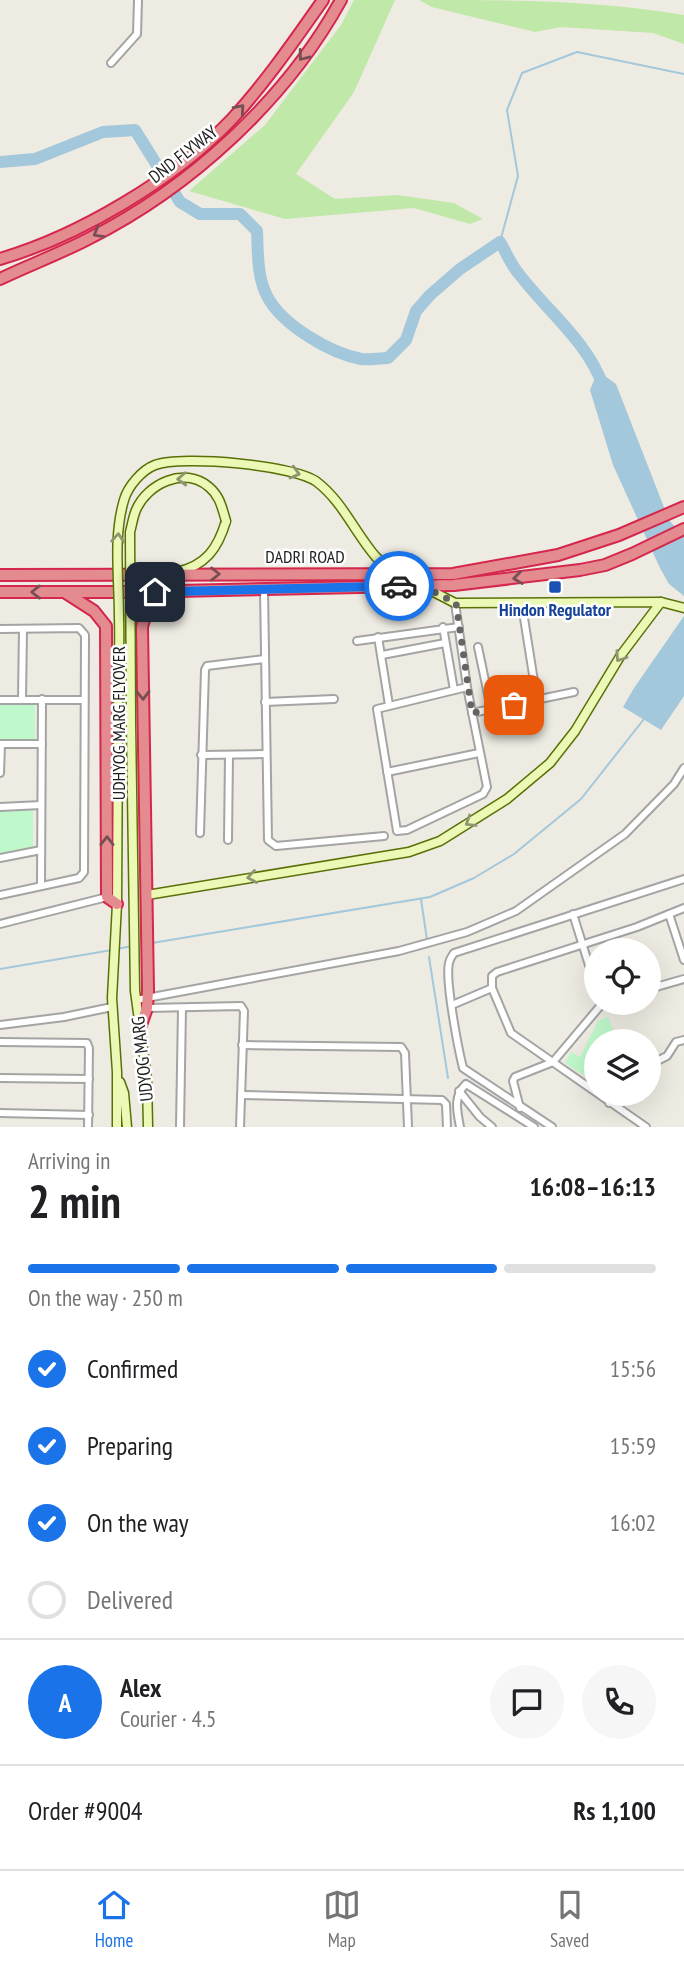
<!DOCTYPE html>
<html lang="en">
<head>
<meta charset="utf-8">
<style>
  :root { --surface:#fff; --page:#f6f6f6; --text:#202124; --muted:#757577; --line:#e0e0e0; --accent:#1a73e8 }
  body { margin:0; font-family:"PT Sans Narrow",sans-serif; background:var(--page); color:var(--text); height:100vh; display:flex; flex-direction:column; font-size:26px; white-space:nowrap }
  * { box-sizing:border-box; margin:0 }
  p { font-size:23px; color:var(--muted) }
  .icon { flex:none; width:38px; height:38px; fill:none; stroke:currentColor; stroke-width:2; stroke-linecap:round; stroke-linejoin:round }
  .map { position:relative; height:1127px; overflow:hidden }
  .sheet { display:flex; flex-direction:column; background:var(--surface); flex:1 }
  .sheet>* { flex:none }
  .fabs { position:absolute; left:584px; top:938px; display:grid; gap:14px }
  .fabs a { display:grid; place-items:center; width:77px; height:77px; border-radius:50%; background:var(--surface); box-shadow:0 7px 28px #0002; font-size:35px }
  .pin { position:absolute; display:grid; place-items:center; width:60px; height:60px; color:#fff; margin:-30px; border-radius:14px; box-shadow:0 4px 10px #0006 }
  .courier { position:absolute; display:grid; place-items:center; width:70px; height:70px; margin:-35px; border:5px solid #1a73e8; border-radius:50%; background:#fff; color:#222; box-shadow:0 2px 9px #0007 }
  .summary em { font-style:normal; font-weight:700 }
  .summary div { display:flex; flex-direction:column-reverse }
  .summary { display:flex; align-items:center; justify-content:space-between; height:119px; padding:0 28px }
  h1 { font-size:46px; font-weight:700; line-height:52px }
  .bar { display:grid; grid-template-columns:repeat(4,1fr); gap:10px 7px; align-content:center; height:84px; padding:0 28px }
  .bar i { height:9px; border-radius:5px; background:var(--line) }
  .bar .selected { background:var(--accent) }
  .bar p { grid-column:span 4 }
  .line { display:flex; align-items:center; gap:18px; padding:0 28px; border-top:2px solid var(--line) }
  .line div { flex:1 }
  .round { display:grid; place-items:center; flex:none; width:74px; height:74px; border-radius:37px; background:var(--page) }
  ol { padding:0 28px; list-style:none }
  li { display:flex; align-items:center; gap:21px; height:77px }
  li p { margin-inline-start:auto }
  li .icon { padding:7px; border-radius:50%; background:var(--accent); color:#fff; stroke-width:4 }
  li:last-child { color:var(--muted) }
  li i { width:38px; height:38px; border:4px solid var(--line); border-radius:50% }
  .dock { display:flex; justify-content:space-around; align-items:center; height:98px; border-top:2px solid var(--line); background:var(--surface); font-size:19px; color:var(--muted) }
  .dock a { display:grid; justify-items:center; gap:4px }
  .dock .selected { color:var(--accent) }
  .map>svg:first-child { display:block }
</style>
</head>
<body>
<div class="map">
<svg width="684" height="1127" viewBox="0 0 684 1127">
  <rect width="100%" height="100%" fill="#eeebe2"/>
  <!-- grass -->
  <g fill="#c0e8a9">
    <path d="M 354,0 L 395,0 L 354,92 L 296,174 L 335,199 L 397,195 L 454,203 L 483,219 L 470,224 L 414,208 L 285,219 L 189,191 L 265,125 L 341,25 Z"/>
    <path d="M 419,0 C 509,0 595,0 684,15 L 684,44 L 653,33 L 561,27 L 535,32 L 432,7 Z"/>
  </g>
  <!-- park -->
  <g fill="#bff8cb">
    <rect x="0" y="704" width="35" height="38"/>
    <path d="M 33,810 L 33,847 L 0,854 L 0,811 Z"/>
    <path d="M 608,1017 L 617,1041 L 597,1041 L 597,1084 L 565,1063 L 571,1052 L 580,1057 L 598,1021 Z"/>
  </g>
  <!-- water -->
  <g fill="#a3c7db">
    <path d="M 598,371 L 616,384 L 669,520 L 684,537 L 684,596 L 669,584 L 660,568 L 613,465 L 590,390 Z"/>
    <path d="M 684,616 L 684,696 L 661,730 L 623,707 L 634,688 Z"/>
  </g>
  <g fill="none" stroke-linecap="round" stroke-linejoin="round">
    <!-- stream -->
    <g stroke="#a3c7db" stroke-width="2">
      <path d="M 500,242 L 518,176 L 507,110 L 522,73 L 577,52 L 684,74"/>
      <path d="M 421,899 L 427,940"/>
      <path d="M 152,943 L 430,897 L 474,878 L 514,854 L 581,799 L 644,719"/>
      <path d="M 117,949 L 132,946"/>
      <path d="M 429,957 L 448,1078"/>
      <path d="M 0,969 L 112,950"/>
    </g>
    <!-- river -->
    <path stroke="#a3c7db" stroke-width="12" d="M 0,162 L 35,159 L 103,132 L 135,130 L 180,202 L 200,214 L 240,214 L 257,231 C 258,252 257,277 267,296 C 282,325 330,353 361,359 C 369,360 379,358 388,358 L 406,340 L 416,311 L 430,295 L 460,269 L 500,242 C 506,252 511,265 519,274 C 547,311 588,342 603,386"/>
    <defs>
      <g id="street">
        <path d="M 111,63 L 137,34 L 138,0"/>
        <path d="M 264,589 L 268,840 L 276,846 L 384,836"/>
        <path d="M 455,603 L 467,687 L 487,787 L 483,794 L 407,830 L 397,831 L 377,709 L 467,687"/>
        <path d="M 524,618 L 537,700"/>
        <path d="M 443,627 L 454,690"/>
        <path d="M 0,629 L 79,628 L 85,635 L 84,872 L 79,878 L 0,895"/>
        <path d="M 378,637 L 389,705"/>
        <path d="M 357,641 L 459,627"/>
        <path d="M 478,647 L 491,709"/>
        <path d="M 382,655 L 445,643"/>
        <path d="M 22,699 L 23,629"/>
        <path d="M 0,700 L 84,700"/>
        <path d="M 265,702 L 334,699"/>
        <path d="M 472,713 L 574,692"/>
        <path d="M 0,744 L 42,744"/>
        <path d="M 201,755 L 265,754"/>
        <path d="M 387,772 L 479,753"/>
        <path d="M 0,773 L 1,744"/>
        <path d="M 0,807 L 41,805"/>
        <path d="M 200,833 L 205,670 L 207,666 L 265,659"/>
        <path d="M 228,840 L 229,755"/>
        <path d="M 0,858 L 41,850"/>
        <path d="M 41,886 L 42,699"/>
        <path d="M 573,914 L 597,991"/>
        <path d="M 669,914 L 684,960"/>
        <path d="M 0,924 L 107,897"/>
        <path d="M 649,989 L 684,979"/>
        <path d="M 136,1000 L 399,951 L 467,932 L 516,911 L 625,834 L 674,784 L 684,768"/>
        <path d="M 452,1005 L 492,988"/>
        <path d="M 147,1008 L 241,1006 L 244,1011 L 240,1127"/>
        <path d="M 0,1025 L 64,1017 L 112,1007"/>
        <path d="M 0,1042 L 87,1043 L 89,1048 L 88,1127"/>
        <path d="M 242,1045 L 401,1047 L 405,1053 L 408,1127"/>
        <path d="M 649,1065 L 667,1056 L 676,1042 L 684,1040"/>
        <path d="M 0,1078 L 89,1079"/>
        <path d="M 459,1091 L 480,1117 L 492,1127"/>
        <path d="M 241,1095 L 442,1100 L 446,1104 L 447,1127"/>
        <path d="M 609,1103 L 616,1094"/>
        <path d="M 520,1108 L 513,1081 L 515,1077 L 553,1062 L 601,1005 L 607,1003"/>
        <path d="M 0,1113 L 89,1115"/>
        <path d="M 180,1127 L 182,1008"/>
        <path d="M 460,1127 C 457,1111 453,1096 466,1084 L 534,1127"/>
        <path d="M 552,1127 L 463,1068 C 458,1048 445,980 449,963 C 450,958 452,956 454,953 L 684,879"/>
        <path d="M 646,1127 L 511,1033 L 492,988 L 492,976 L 497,972 L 637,927 L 684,908"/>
      </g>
      <g id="secondary">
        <path d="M 376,557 L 396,574"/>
        <path d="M 176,572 C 206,566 218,548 226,521"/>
        <path d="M 422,586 L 455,603 L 661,602 L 684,608"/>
        <path d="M 131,724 L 135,991 L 147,1079 L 148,1127"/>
        <path d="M 147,895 L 409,852 L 440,841 L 507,799 L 550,763 L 575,731 L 621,655 L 661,602"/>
        <path d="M 120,1082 L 124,1093 L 127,1127"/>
        <path d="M 117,1127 L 117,1072 L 112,998 L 117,904 L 118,729"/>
      </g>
      <g id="highway">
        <path d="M 0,259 C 79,236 175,179 232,119 C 266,82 294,41 323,0"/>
        <path d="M 0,279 C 29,265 59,254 88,239 C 190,188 286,100 341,0"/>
        <path d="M 0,575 L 453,574 L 558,555 L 619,535 L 684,507"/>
        <path d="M 0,592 L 132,592 L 454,585 L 580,570 L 605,565 L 632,554 L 684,529"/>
        <path d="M 66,593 L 94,611 L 106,626 L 107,897 L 117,904"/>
        <path d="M 140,1028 L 147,1008 L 148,990 L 142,627 C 146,608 159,601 175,592"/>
      </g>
    </defs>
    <!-- street casing -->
    <use href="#street" stroke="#a4a4a4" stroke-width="10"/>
    <!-- secondary casing -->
    <use href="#secondary" stroke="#587107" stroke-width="11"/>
    <!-- highway casing -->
    <use href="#highway" stroke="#d5274d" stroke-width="14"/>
    <!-- street -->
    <use href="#street" stroke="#fff" stroke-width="6"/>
    <!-- secondary -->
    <use href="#secondary" stroke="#ecf8b6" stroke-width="8"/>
    <!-- highway -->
    <use href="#highway" stroke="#e48b90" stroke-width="10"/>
    <defs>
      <g id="secondary-bridge">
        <path d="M 131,724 L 130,532 C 132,525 133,517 136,510 C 147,484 184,466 209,487 C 220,496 222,508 226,521"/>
        <path d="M 118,729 C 118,691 120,654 119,616 C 119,578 113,537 124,500 C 128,486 142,470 155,465 C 182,455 295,465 317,482 C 343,502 355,533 376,557"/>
      </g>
    </defs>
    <!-- secondary-bridge casing -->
    <use href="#secondary-bridge" stroke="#587107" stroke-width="11" stroke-linecap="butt"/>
    <!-- secondary-bridge -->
    <use href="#secondary-bridge" stroke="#ecf8b6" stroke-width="8"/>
  </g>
  <!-- one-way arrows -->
  <defs><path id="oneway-chevron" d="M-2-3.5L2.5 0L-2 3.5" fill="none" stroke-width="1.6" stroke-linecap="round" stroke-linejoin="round" transform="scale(1.75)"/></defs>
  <g stroke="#774e51">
    <use href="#oneway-chevron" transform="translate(303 56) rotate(127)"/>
    <use href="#oneway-chevron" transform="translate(240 109) rotate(-49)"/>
    <use href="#oneway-chevron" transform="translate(98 233) rotate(150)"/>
    <use href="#oneway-chevron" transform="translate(215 574)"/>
    <use href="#oneway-chevron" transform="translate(518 578) rotate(173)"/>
    <use href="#oneway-chevron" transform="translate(36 592) rotate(-180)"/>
    <use href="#oneway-chevron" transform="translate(143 695) rotate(89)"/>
    <use href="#oneway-chevron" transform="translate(107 841) rotate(-90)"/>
  </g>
  <g stroke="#8f9571">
    <use href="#oneway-chevron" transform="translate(295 473) rotate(15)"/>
    <use href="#oneway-chevron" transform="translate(182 479) rotate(178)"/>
    <use href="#oneway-chevron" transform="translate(118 538) rotate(-86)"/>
    <use href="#oneway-chevron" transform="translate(620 657) rotate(124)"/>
    <use href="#oneway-chevron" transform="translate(470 822) rotate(148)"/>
    <use href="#oneway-chevron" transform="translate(252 877) rotate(170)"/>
  </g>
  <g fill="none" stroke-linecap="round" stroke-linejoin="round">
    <!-- done -->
    <path stroke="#666562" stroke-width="7" stroke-dasharray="0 12.6" d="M 399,586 L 422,586 L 456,603 L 472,713 L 514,705"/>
    <!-- route -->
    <path stroke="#1a73e8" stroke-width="9" d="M 155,592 L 399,586"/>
  </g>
  <!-- markers -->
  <rect fill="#1a4fb4" stroke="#fff" stroke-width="2.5" x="548" y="580" width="14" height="14" rx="3.5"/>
  <g text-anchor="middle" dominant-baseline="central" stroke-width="5" stroke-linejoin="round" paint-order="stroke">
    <!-- street labels -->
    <g font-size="18" fill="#1d1d1d" stroke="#fff">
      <text transform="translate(183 154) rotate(-38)">DND FLYWAY</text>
      <text x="305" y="556">DADRI ROAD</text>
      <text transform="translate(118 723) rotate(-90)">UDHYOG MARG FLYOVER</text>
      <text transform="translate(142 1059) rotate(-96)">UDYOG MARG</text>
    </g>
    <!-- transit labels -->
    <g font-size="18" font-weight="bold" fill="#164399" stroke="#fff">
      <text x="555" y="609">Hindon Regulator</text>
    </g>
  </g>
</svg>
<div class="fabs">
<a><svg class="icon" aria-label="locate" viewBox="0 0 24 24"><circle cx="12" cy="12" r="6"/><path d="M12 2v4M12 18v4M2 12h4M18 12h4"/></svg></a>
<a><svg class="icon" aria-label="layers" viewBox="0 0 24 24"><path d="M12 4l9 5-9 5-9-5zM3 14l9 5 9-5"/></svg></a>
</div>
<div class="pin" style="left:514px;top:705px;background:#ea580c"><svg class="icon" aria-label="bag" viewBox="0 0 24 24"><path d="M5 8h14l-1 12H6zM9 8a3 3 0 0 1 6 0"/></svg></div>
<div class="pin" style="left:155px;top:592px;background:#1f2937"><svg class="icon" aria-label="home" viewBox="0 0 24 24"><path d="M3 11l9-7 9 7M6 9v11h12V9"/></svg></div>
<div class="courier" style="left:399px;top:586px"><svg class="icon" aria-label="car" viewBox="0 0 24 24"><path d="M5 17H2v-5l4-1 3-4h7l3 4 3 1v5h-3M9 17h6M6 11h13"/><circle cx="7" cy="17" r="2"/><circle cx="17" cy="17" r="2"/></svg></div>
</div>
<section class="sheet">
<div class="summary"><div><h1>2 min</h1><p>Arriving in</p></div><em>16:08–16:13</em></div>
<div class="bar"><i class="selected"></i><i class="selected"></i><i class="selected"></i><i></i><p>On the way · 250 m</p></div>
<ol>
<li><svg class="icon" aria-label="check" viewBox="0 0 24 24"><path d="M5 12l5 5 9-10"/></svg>Confirmed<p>15:56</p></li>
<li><svg class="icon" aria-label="check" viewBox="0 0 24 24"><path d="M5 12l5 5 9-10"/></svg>Preparing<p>15:59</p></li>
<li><svg class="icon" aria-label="check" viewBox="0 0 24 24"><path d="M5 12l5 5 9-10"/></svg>On the way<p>16:02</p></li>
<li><i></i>Delivered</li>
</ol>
<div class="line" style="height:126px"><b class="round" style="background:var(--accent);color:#fff">A</b><div><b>Alex</b><p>Courier · 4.5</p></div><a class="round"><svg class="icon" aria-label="chat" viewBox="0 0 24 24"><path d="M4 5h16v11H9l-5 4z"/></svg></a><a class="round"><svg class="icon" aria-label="phone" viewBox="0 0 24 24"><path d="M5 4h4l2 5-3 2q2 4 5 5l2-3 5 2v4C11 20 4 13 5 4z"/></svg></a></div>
<div class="line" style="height:91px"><div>Order #9004</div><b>Rs 1,100</b></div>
</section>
<nav class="dock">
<a class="selected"><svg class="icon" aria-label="home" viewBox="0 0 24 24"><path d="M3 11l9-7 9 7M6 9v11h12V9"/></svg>Home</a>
<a><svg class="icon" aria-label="map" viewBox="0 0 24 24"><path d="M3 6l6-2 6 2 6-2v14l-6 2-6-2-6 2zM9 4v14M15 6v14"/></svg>Map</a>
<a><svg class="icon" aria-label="saved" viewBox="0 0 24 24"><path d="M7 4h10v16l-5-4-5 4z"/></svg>Saved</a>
</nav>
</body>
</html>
